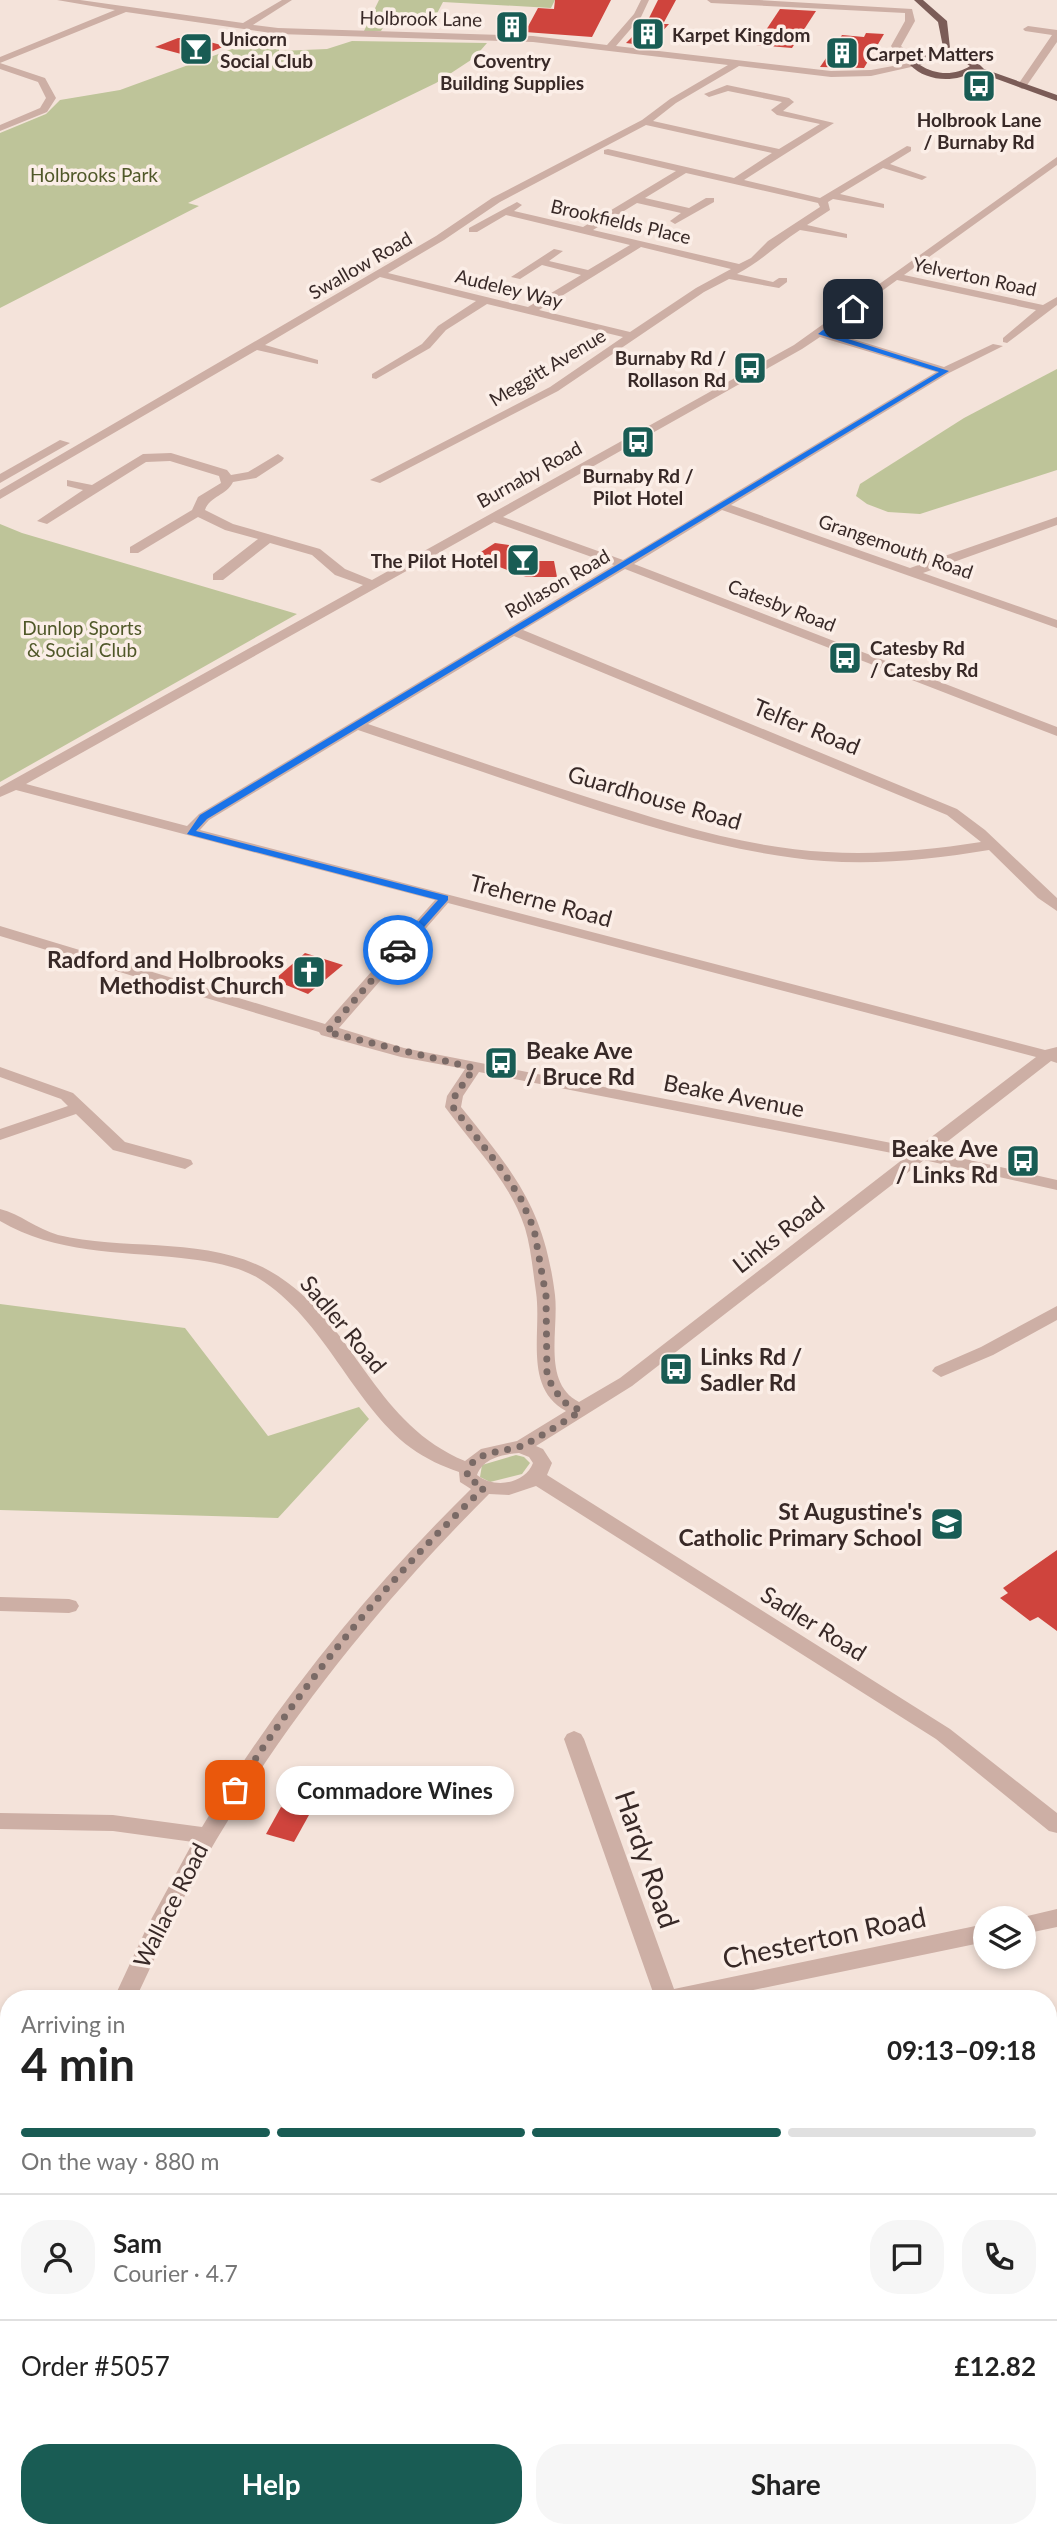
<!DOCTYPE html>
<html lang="en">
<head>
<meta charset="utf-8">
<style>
  :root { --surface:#fff; --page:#f6f6f6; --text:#222; --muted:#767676; --line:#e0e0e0; --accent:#195c54 }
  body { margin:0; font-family:Lato,sans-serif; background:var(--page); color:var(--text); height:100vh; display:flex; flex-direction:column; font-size:26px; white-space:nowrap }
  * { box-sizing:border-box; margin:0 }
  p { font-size:23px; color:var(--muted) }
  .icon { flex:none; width:38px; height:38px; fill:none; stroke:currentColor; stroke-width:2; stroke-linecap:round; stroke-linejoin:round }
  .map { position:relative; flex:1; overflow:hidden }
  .sheet { position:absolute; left:0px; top:1990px; width:1057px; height:548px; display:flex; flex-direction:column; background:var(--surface); border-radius:28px 28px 0 0; box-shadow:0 4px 10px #0003 }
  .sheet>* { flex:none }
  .fabs { position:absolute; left:973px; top:1906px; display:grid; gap:14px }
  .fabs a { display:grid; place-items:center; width:63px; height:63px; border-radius:50%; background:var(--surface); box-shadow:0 4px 10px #0003; font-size:35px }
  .pin { position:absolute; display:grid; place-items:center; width:60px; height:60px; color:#fff; margin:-30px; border-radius:14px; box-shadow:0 4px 10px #0006 }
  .courier { position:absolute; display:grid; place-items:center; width:70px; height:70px; margin:-35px; border:5px solid #1a73e8; border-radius:50%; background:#fff; color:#222; box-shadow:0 2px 9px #0007 }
  .bubble { position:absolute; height:49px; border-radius:24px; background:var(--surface); box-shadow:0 4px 10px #0003; font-size:23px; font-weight:700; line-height:49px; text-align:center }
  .head em { font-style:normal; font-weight:700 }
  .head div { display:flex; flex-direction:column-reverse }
  .head { display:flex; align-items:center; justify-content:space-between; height:119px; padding:0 21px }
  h1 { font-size:46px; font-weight:700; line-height:52px }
  .bar { display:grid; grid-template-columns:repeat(4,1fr); gap:10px 7px; align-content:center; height:84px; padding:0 21px }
  .bar i { height:9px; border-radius:5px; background:var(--line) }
  .bar .active { background:var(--accent) }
  .bar p { grid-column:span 4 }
  .line { display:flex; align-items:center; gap:18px; padding:0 21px; border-top:2px solid var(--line) }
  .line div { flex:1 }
  .round { display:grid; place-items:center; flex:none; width:74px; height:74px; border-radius:28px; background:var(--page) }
  .primary-button { display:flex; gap:14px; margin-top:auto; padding:14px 21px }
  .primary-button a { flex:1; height:80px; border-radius:28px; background:var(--accent); color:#fff; font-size:28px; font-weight:700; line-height:80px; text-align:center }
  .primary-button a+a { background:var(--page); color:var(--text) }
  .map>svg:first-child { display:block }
</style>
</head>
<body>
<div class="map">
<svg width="1057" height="2536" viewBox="0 0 1057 2536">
  <rect width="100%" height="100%" fill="#f4e3da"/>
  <!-- green -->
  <g fill="#bec499">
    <path d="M 379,0 L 555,0 L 551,8 L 443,2 L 432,23 L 387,21 L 381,31 L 364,31 Z"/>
    <path d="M 262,38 L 279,41 L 279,51 L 327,49 L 352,41 L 487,43 L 474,58 L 436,83 L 188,203 L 199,206 L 0,308 L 0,133 L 46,114 L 60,100 L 120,90 Z"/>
    <path d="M 1057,369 L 1057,470 L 920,514 L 888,512 L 867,504 L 856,496 L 860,484 L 964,418 Z"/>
    <path d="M 0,524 L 22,533 L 297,614 L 0,782 Z"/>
    <path d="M 0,1304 L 185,1328 L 268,1436 L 359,1407 L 369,1419 L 278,1518 L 0,1510 Z"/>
    <path d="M 516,1455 L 524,1457 L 530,1463 L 522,1474 L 490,1482 L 480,1477 L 482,1465 Z"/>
  </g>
  <!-- building -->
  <g fill="#cf443d">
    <path d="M 555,0 L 611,0 L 592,37 L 525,32 L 538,8 L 554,9 Z"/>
    <path d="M 658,0 L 676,0 L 663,24 L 669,24 L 649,46 L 626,43 L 647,22 Z"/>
    <path d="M 780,9 L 816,11 L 792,48 L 756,45 Z"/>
    <path d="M 866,33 L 884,34 L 864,68 L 820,67 L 842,35 L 864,37 Z"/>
    <path d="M 178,38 L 202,40 L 225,46 L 196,58 L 155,47 Z"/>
    <path d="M 495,543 L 509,545 L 509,550 L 539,561 L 554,561 L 557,577 L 526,577 L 473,557 Z"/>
    <path d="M 305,953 L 343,965 L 308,994 L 274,980 Z"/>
    <path d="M 1057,1550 L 1057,1631 L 1038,1617 L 1030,1621 L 1000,1598 L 1008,1593 L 1003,1588 Z"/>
    <path d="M 281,1807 L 309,1815 L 294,1842 L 266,1834 Z"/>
  </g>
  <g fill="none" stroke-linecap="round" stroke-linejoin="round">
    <!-- minor -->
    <g fill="#cdafa5" fill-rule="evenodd">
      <path d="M 57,0 L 80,0 L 243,23 L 282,0 L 292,0 L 253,25 L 278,28 L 533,36 L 607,45 L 634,14 L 641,0 L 649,0 L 641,17 L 616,46 L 831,71 L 871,70 L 915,62 L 920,65 L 871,76 L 831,77 L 739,66 L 676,103 L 653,121 L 779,149 L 820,124 L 777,115 L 771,110 L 782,102 L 728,91 L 709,97 L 704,94 L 727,85 L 789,98 L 794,102 L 783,111 L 834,123 L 744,180 L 820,198 L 907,146 L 911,147 L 911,151 L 890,164 L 927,177 L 922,180 L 883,168 L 840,194 L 884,204 L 884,208 L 833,199 L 828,202 L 830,210 L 807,225 L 847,234 L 847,238 L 800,230 C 778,244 760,262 737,274 L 773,282 L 779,278 L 787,278 L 787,282 L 779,288 L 729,279 L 704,292 L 558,391 L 380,483 L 370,480 L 550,387 L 623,337 L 487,304 L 446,330 L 430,348 L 376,379 L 372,378 L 372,374 L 422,344 L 438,326 L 476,301 L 380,277 L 265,345 L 318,360 L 318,364 L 257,350 L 0,499 L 0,490 L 436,236 L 492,198 L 642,120 L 670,99 L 728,65 L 533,42 L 278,34 L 126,12 L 0,63 L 0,57 L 115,10 ZM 646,125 L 772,153 L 734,178 L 608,149 L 604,150 L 604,154 L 676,171 L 583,227 L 514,211 L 522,205 L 517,202 L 469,228 L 469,232 L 477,232 L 506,215 L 630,245 L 588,270 L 549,261 L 563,251 L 554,249 L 511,277 L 520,279 L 542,265 L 581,275 L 528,307 L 388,273 L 444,240 L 500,202 ZM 686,173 L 818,203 L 820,207 L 768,241 L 751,258 L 739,264 L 593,230 L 637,203 L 681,213 L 670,221 L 675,224 L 714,202 L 714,198 L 706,198 L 689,208 L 645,198 ZM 641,247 L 731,269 L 696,288 L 630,332 L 539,310 Z"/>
      <path d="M 707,0 L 759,0 L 912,9 L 915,21 L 901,46 L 914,57 L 909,60 L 897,55 L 891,46 L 905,21 L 905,13 L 711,3 Z"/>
      <path d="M 1028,26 L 1057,30 L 1057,42 L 1025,88 L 1022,89 L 1017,86 L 1052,35 L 1025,31 L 1023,29 Z"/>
      <path d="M 0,63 L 45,78 L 56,98 L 47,112 L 0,131 L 0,125 L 40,108 L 46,98 L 38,82 L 0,69 Z"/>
      <path d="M 1057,157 L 1057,165 L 904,275 L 1043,305 L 1057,297 L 1057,305 L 1007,343 L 1003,342 L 1003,338 L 1036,310 L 897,280 L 827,331 L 944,367 L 993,344 L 1003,346 L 949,373 L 731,505 L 910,568 L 1057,517 L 1057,525 L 923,573 L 1057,620 L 1057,628 L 722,510 L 634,564 L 1057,727 L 1057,736 L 625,569 L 523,630 L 957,809 L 985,830 L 1057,898 L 1057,911 L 1038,898 L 989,850 C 934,859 880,865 824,861 C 739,854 656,829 575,803 C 503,779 430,754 358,730 L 209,820 L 200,830 L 1045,1050 L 1057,1047 L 1057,1063 L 1051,1061 L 934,1152 L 1057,1180 L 1057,1190 L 924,1160 L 632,1386 L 536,1446 L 543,1449 L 552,1463 L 547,1475 L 950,1729 L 1057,1813 L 1057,1833 L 1049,1831 L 936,1739 L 536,1486 L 509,1495 L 489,1494 C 378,1605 282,1725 204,1861 C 178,1905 158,1952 136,1998 L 114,1998 L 147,1927 L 193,1842 L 113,1831 L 0,1829 L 0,1813 L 113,1815 L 202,1827 C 277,1702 367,1591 471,1489 L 460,1482 L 459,1472 C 442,1466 426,1459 411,1448 C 351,1403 326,1320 258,1278 C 236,1265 207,1261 181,1258 C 118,1251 56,1254 0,1221 L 0,1209 C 20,1214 37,1229 58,1235 C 133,1253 222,1232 288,1283 C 359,1336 377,1424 465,1461 L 481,1449 L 517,1441 L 566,1411 C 523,1388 542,1332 536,1292 C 533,1272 531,1248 525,1228 C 510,1181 473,1146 445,1107 L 447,1096 L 465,1069 L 401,1057 L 321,1035 L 319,1032 L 0,936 L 0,926 L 325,1024 L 435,900 L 16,790 L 0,797 L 0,787 L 363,585 L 335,575 L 312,555 L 270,543 L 223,580 L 213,580 L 213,574 L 258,539 L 225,530 L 198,517 L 138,553 L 130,553 L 130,547 L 192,510 L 198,497 L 221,483 L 219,476 L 170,461 L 146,462 L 47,524 L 37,521 L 83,490 L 67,486 L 67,480 L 92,485 L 143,454 L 171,453 L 227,470 L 231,475 L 248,472 L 278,454 L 284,458 L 282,461 L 256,478 L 233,482 C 227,495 210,496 205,510 L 233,524 L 320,549 L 345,569 L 372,580 L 794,345 ZM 820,337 L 936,372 L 623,560 L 503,517 L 802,349 ZM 494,522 L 614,565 L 199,814 L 187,826 L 26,784 ZM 514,636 L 947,815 L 981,842 C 929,850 879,855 827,852 C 746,848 666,822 590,798 C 515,774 442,749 368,724 ZM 448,903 L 1036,1057 L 917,1148 L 404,1048 L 339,1028 ZM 479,1072 L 907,1156 L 620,1378 L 579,1402 C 542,1383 559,1330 555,1295 C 544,1207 514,1173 461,1107 L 463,1096 ZM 519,1453 L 529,1457 L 533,1463 C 525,1484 494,1489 477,1475 C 483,1458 503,1454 519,1453 Z"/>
      <path d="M 60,440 L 70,443 L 0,483 L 0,474 Z"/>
      <path d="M 0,1067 L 73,1093 L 125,1142 L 191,1160 L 193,1164 L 185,1169 L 113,1150 L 76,1114 L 0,1140 L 0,1129 L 68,1106 L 61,1099 L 0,1077 Z"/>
      <path d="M 1057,1306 L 1057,1320 L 993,1355 L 941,1377 L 932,1371 L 935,1367 L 981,1347 Z"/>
      <path d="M 0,1597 L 69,1599 L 76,1601 L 79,1606 L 76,1611 L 69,1613 L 0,1611 Z"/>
      <path d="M 574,1731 L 581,1734 L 584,1739 L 674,1989 L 985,1924 L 985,1942 L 715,1998 L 655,1998 L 564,1739 L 567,1734 Z"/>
      <path d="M 1057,1909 L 1057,1927 L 1024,1934 L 1024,1918 L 1019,1918 Z"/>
      <path d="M 1057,2203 L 1057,2223 L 1048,2225 L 1048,2205 Z"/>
    </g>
    <!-- major -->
    <g fill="#7b5c57" fill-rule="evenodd">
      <path d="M 914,0 L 923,0 L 947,21 L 950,48 L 974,59 L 984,69 L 1057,95 L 1057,101 L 975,71 C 955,83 927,82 910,65 L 922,55 L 944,52 L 938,22 ZM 948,57 L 960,59 L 970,66 C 955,76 935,75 920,65 L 933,58 Z"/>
      <path d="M 9,2319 L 9,2341 L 0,2342 L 0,2320 Z"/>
      <path d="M 9,2405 L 9,2428 L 0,2430 L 0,2406 Z"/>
      <path d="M 623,2529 L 666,2529 L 669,2536 L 626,2536 Z"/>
      <path d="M 706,2529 L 745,2529 L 748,2536 L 709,2536 Z"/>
    </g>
  </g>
  <!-- route -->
  <path fill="#1a73e8" d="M 851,308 L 857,309 L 826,332 L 949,371 L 207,819 L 196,831 L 448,896 L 448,900 L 402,952 L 393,950 L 438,900 L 187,834 L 200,815 L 939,372 L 818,334 Z"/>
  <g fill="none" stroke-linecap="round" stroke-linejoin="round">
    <!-- done -->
    <path stroke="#7a6a66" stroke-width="7" stroke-dasharray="0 12.6" d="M 235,1790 C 304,1682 389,1577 484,1488 L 467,1477 C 468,1449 507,1453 524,1445 C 544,1435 563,1422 581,1411 L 562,1401 L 547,1377 L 546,1296 L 534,1229 L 520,1197 L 499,1166 L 453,1107 L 455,1096 L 474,1068 L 327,1032 L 398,950"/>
  </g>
  <!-- icons -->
  <defs>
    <symbol id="building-square" viewBox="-11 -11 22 22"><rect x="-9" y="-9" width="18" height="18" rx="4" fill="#195c54" stroke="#fbeee7"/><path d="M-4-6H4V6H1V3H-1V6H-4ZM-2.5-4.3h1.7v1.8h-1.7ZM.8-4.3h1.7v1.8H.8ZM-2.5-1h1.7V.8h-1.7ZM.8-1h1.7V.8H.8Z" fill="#fff"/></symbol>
    <symbol id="bar-square" viewBox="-11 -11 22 22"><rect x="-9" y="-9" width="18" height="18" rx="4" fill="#195c54" stroke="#fbeee7"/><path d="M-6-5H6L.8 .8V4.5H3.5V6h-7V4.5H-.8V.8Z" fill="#fff"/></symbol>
    <symbol id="bus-square" viewBox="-11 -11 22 22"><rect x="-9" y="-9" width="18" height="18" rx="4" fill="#195c54" stroke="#fbeee7"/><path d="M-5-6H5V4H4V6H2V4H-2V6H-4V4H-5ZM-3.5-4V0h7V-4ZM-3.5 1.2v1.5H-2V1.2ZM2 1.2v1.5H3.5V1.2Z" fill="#fff"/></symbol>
    <symbol id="church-square" viewBox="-11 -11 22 22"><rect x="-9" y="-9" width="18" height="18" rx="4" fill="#195c54" stroke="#fbeee7"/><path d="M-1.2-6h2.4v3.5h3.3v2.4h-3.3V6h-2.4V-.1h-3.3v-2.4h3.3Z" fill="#fff"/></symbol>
    <symbol id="school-square" viewBox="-11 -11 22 22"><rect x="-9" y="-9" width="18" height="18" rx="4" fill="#195c54" stroke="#fbeee7"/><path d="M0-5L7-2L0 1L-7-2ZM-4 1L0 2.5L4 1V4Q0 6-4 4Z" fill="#fff"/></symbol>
  </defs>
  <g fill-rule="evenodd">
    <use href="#building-square" x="493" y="8" width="38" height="38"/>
    <use href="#building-square" x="629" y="15" width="38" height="38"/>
    <use href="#bar-square" x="177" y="30" width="38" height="38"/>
    <use href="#building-square" x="823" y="34" width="38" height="38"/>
    <use href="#bus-square" x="960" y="67" width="38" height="38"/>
    <use href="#bus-square" x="731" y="349" width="38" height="38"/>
    <use href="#bus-square" x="619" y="423" width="38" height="38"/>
    <use href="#bar-square" x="504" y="541" width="38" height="38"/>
    <use href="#bus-square" x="826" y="639" width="38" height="38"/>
    <use href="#church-square" x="290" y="953" width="38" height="38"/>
    <use href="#bus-square" x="482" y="1044" width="38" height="38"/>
    <use href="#bus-square" x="1004" y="1142" width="38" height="38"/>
    <use href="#bus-square" x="657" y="1350" width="38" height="38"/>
    <use href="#school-square" x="928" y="1505" width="38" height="38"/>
  </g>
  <g text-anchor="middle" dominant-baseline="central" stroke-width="7" stroke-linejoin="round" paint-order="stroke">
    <!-- far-street labels -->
    <g font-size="19" fill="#382927" stroke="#fbeee7">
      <text transform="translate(421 18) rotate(1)">Holbrook Lane</text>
      <text transform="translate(621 221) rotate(13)">Brookfields Place</text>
      <text transform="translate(360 265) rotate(-30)">Swallow Road</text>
      <text transform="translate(975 276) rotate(12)">Yelverton Road</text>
      <text transform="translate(509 288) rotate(14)">Audeley Way</text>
      <text transform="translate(547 367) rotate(-31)">Meggitt Avenue</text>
      <text transform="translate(529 474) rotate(-29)">Burnaby Road</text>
      <text transform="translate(896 546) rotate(19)">Grangemouth Road</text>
      <text transform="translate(557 583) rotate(-30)">Rollason Road</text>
      <text transform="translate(782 605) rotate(21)">Catesby Road</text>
    </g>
    <!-- far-poi labels -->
    <g font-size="19" font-weight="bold" fill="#382927" stroke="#fbeee7" text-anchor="start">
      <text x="672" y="34">Karpet Kingdom</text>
      <text x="220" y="38">Unicorn<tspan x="220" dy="22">Social Club</tspan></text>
      <text x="866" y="53">Carpet Matters</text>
      <text x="512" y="60" text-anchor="middle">Coventry<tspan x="512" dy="22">Building Supplies</tspan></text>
      <text x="979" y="119" text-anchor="middle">Holbrook Lane<tspan x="979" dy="22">/ Burnaby Rd</tspan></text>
      <text x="726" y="357" text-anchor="end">Burnaby Rd /<tspan x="726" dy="22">Rollason Rd</tspan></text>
      <text x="638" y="475" text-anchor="middle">Burnaby Rd /<tspan x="638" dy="22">Pilot Hotel</tspan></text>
      <text x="498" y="560" text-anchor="end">The Pilot Hotel</text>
      <text x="870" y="647">Catesby Rd<tspan x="870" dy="22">/ Catesby Rd</tspan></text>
    </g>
    <!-- far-park labels -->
    <g font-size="19" fill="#505829" stroke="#fbeee7">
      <text x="94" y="174">Holbrooks Park</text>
      <text x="82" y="627">Dunlop Sports<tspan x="82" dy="22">&amp; Social Club</tspan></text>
    </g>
    <!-- street labels -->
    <g font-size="23" fill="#382927" stroke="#fbeee7">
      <text transform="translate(807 726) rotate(22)">Telfer Road</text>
      <text transform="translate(655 797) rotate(16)">Guardhouse Road</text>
      <text transform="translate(541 900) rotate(15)">Treherne Road</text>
      <text transform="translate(734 1095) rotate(11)">Beake Avenue</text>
      <text transform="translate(778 1234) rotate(-38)">Links Road</text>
      <text transform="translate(344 1324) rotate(50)">Sadler Road</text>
      <text transform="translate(814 1623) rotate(32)">Sadler Road</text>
      <text transform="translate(170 1905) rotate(-63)">Wallace Road</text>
    </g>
    <!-- poi labels -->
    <g font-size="23" font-weight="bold" fill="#382927" stroke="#fbeee7" text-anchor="end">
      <text x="284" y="959">Radford and Holbrooks<tspan x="284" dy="26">Methodist Church</tspan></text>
      <text x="526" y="1050" text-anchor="start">Beake Ave<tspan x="526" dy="26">/ Bruce Rd</tspan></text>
      <text x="998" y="1148">Beake Ave<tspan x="998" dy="26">/ Links Rd</tspan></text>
      <text x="700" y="1356" text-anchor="start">Links Rd /<tspan x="700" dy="26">Sadler Rd</tspan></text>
      <text x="922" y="1511">St Augustine's<tspan x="922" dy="26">Catholic Primary School</tspan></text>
    </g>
    <!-- near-street labels -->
    <g font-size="28" fill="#382927" stroke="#fbeee7">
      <text transform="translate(648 1859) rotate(71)">Hardy Road</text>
      <text transform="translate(824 1937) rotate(-12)">Chesterton Road</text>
    </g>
  </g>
</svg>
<div class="fabs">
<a><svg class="icon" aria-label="layers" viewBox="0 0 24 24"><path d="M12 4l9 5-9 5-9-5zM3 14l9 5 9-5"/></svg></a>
</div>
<div class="pin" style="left:235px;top:1790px;background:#ea580c"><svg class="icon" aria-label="bag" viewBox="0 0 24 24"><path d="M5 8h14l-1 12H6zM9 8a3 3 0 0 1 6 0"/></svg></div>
<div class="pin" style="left:853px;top:309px;background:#1f2937"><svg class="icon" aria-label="home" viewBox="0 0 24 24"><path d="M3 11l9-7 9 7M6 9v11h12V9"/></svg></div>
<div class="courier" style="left:398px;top:950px"><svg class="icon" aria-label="car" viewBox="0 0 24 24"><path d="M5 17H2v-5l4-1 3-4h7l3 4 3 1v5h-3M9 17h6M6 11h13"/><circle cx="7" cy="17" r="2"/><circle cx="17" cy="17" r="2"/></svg></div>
<div class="bubble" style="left:276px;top:1766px;width:238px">Commadore Wines</div>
<section class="sheet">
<div class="head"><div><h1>4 min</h1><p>Arriving in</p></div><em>09:13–09:18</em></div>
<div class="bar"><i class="active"></i><i class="active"></i><i class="active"></i><i></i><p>On the way · 880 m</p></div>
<div class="line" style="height:126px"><a class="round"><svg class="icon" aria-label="person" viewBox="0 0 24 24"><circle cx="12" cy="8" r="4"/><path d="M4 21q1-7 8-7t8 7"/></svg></a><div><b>Sam</b><p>Courier · 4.7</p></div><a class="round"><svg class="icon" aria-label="chat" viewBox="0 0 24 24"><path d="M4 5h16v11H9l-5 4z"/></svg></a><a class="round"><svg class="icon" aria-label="phone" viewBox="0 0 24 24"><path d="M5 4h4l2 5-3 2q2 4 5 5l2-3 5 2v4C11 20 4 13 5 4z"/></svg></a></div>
<div class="line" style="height:91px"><div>Order #5057</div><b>£12.82</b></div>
<div class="primary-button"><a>Help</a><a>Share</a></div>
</section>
</div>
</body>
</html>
